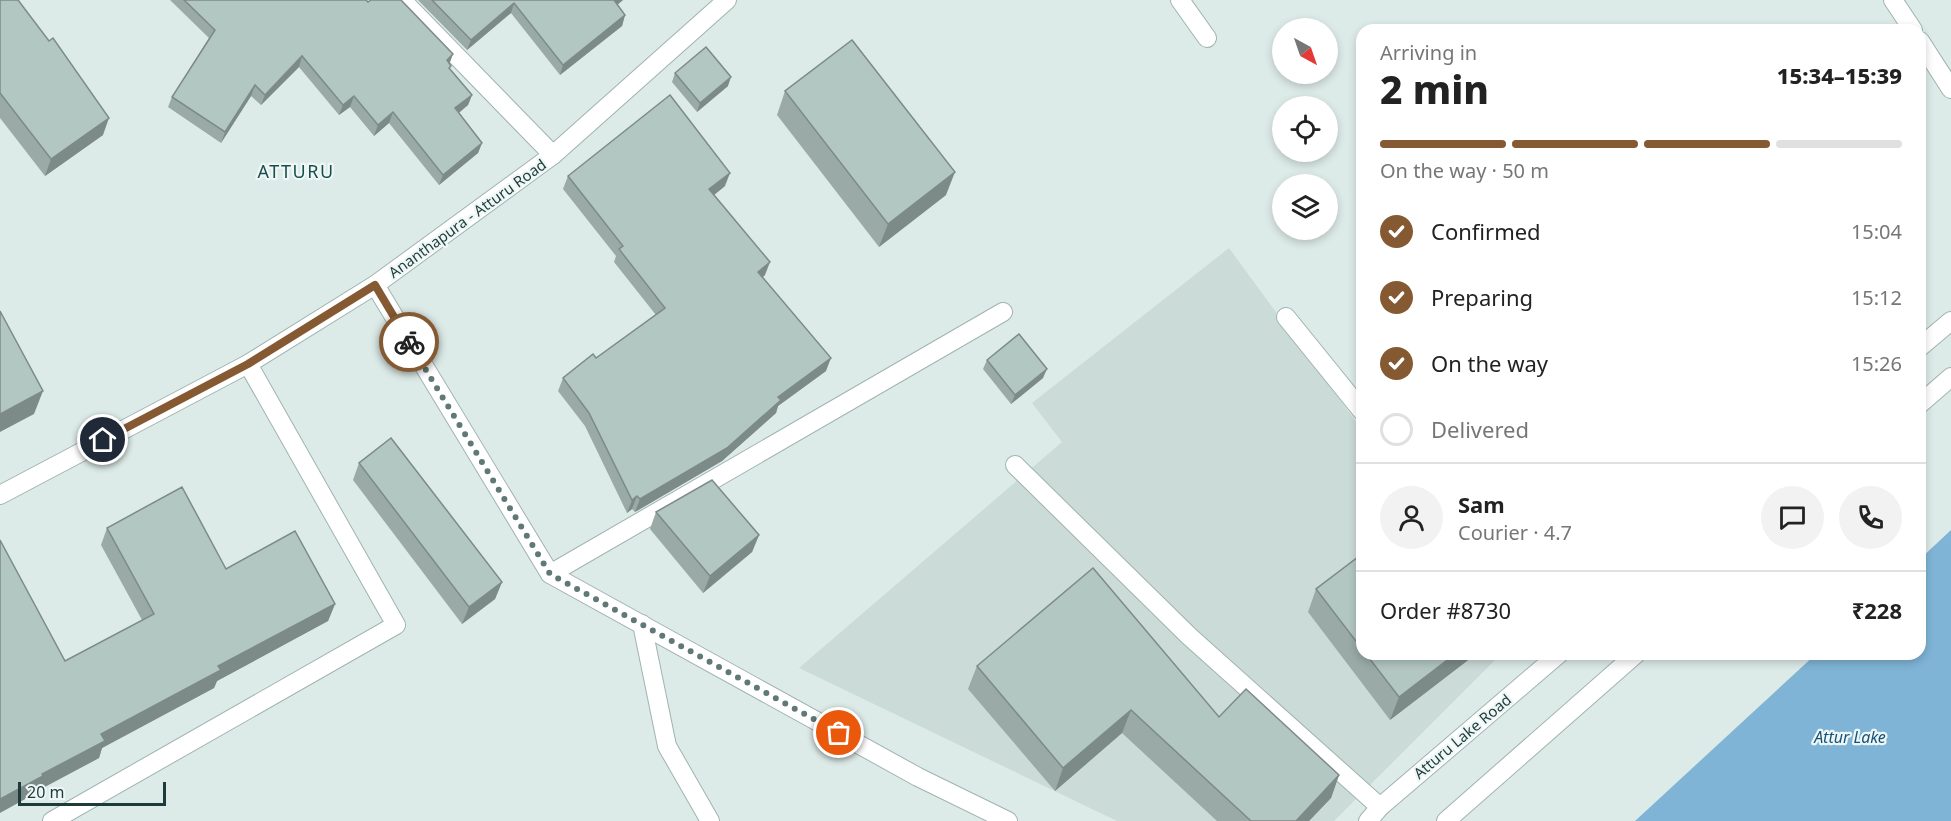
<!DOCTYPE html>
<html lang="en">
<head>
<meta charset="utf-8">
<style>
  :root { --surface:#fff; --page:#f2f2f2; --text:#222; --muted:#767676; --line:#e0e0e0; --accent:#855a33 }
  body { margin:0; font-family:"Noto Sans",sans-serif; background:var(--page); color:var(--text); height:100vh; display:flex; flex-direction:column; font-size:22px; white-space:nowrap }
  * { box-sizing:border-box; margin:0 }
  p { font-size:20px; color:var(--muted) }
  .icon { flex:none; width:33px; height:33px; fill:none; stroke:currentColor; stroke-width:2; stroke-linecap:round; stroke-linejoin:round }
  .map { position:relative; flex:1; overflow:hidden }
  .panel { position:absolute; left:1356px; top:24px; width:570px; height:636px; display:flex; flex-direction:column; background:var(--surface); border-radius:18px; box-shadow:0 3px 9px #0003 }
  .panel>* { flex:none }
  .needle { width:39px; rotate:140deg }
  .fabs { position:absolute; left:1272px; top:18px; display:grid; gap:12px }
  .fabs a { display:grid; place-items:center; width:66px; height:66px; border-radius:50%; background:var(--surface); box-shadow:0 3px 9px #0003; font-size:30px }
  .scale { position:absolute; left:18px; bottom:15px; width:148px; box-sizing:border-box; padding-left:6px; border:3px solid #1d3b3a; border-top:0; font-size:16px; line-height:21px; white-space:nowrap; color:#1d3b3a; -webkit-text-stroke:4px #eef7f5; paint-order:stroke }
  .pin { position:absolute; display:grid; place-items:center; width:51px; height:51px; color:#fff; margin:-26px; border:3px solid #fff; border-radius:50%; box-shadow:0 2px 6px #0007 }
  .courier { position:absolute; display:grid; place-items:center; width:60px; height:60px; margin:-30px; border:4px solid #855a33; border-radius:50%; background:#fff; color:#222; box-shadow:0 2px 8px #0007 }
  .summary em { font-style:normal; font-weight:800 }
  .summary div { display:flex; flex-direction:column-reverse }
  .summary { display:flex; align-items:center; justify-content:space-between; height:102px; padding:0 24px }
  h1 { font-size:39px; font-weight:800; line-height:45px }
  .bar { display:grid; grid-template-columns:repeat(4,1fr); gap:9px 6px; align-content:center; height:72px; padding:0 24px }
  .bar i { height:8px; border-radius:4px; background:var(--line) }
  .bar .active { background:var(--accent) }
  .bar p { grid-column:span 4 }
  .line { display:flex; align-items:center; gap:15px; padding:0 24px; border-top:2px solid var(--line) }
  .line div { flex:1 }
  .round { display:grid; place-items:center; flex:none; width:63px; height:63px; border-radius:32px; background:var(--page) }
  ol { padding:0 24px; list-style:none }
  li { display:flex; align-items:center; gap:18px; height:66px }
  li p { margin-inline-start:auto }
  li .icon { padding:6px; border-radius:50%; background:var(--accent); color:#fff; stroke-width:4 }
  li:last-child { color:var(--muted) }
  li i { width:33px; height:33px; border:3px solid var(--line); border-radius:50% }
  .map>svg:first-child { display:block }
</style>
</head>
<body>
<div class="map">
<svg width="1951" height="821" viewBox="0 0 1951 821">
  <rect width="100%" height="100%" fill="#ddebe8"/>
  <!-- built -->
  <path fill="#cbdbd7" d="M 1229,248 L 1362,430 L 1362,654 L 1501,654 L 1334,821 L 1117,821 L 799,668 L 1062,442 L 1032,403 Z"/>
  <!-- water -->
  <path fill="#7fb4d6" d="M 1951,530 L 1951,821 L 1635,821 L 1816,654 L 1920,654 L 1920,559 Z"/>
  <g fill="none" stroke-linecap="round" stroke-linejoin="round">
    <defs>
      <g id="minor">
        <path d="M 402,0 L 553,155 L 375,285 L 550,574 L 918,777 L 1008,821"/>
        <path d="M 1180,0 L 1207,38"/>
        <path d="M 1893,0 L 1913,30"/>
        <path d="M 1920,41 L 1951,89"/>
        <path d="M 553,155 L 727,0"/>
        <path d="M 1286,317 L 1362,411"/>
        <path d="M 1920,347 L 1951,321"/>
        <path d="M 1920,404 L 1951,377"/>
        <path d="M 1015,465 L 1189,636 L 1380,807"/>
        <path d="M 0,495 L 248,364 L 375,285"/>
        <path d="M 550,574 L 1003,312"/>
        <path d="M 642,624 L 667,746 L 710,821"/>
        <path d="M 52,821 L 396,625 L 248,364"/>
        <path d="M 1368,821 L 1380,807 L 1559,654"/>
        <path d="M 1446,821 L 1636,654"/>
      </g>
    </defs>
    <!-- minor casing -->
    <use href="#minor" stroke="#a0b3b0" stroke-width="20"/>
    <!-- minor -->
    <use href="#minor" stroke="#fff" stroke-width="18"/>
  </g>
  <!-- wall -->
  <g fill="#99aaa7">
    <path d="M 0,0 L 103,135 L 45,176 L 0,118 Z"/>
    <path d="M 170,0 L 366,0 L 450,64 L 450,69 L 472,95 L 468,105 L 459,113 L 482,143 L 478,153 L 439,185 L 389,123 L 374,136 L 350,107 L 339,115 L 299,67 L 261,105 L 251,96 L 221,143 L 168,107 L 172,97 L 209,38 Z"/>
    <path d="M 418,0 L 623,0 L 617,5 L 625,15 L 622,26 L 560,75 L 511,13 L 467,50 Z"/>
    <path d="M 675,73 L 728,86 L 697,112 L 672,82 Z"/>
    <path d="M 785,91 L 946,195 L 879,247 L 777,115 Z"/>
    <path d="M 568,176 L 725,186 L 714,195 L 765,275 L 763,277 L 826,371 L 778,406 L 776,413 L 722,461 L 635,512 L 632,509 L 627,513 L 585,426 L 558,391 L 563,378 L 596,358 L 656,315 L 614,262 L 616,256 L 563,189 Z"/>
    <path d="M 987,360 L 1043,378 L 1011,404 L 983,369 Z"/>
    <path d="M 359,463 L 502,582 L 495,599 L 462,624 L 353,480 Z"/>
    <path d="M 656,512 L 759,535 L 752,552 L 703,593 L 650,529 Z"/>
    <path d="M 107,528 L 226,569 L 335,604 L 328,621 L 217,681 L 214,688 L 102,748 L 99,758 L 37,791 L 36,793 L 65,661 L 142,620 L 101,545 Z"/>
    <path d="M 1362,554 L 1362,654 L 1476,654 L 1390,720 L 1308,612 L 1316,589 Z"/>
    <path d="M 977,666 L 1219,717 L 1339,775 L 1331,798 L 1309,821 L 1217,821 L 1122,733 L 1055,791 L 968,689 Z"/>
  </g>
  <!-- shaded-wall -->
  <g fill="#7d8b88">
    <path d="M 614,0 L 623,0 L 610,11 Z"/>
    <path d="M 514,3 L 511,13 L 467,50 L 471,40 Z"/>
    <path d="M 625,15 L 622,26 L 560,75 L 563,65 Z"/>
    <path d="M 453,54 L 449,65 L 447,60 Z"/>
    <path d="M 302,56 L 299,67 L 261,105 L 265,95 Z"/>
    <path d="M 731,77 L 728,86 L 697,112 L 700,103 Z"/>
    <path d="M 255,85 L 251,96 L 221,143 L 225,132 Z"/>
    <path d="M 472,95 L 468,105 L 451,119 L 455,108 Z"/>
    <path d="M 354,96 L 350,107 L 339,115 L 343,105 Z"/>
    <path d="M 393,112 L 389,123 L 374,136 L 378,125 Z"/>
    <path d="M 109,118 L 103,135 L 45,176 L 51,159 Z"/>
    <path d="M 482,143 L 478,153 L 439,185 L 443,175 Z"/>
    <path d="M 955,172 L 946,195 L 879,247 L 888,224 Z"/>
    <path d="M 730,173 L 725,186 L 704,203 L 709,189 Z"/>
    <path d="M 770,262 L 765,275 L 753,285 L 758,272 Z"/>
    <path d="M 831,358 L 826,371 L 778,406 L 776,413 L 722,461 L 635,512 L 640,499 Z"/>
    <path d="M 1047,369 L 1043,378 L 1011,404 L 1015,395 Z"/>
    <path d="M 43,391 L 34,414 L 0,432 L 0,414 Z"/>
    <path d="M 637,496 L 632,509 L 627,513 L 632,500 Z"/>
    <path d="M 759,535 L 752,552 L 703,593 L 710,576 Z"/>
    <path d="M 502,582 L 495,599 L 462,624 L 469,607 Z"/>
    <path d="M 335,604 L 328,621 L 217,681 L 214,688 L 102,748 L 99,758 L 37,791 L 36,793 L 0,813 L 0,799 L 42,774 L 101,734 L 218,666 Z"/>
    <path d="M 1455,654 L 1476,654 L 1390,720 L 1399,697 Z"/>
    <path d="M 1131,710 L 1122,733 L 1055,791 L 1063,768 Z"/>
    <path d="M 1339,775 L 1331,798 L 1309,821 L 1296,821 Z"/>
  </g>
  <!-- building -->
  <g fill="#b2c6c2" stroke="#7d8b88" stroke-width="1.5">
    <path d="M 0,0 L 18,0 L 49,41 L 53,38 L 109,118 L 51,159 L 0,93 Z"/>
    <path d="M 184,0 L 366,0 L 368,2 L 371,0 L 401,0 L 453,54 L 447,60 L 451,66 L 449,68 L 472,95 L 455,108 L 482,143 L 443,175 L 393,112 L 378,125 L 354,96 L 343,105 L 302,56 L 265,95 L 255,85 L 225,132 L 172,97 L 215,30 Z"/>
    <path d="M 432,0 L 614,0 L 625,15 L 563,65 L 514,3 L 471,40 Z"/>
    <path d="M 852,40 L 955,172 L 888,224 L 785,91 Z"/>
    <path d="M 706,47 L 731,77 L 700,103 L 675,73 Z"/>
    <path d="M 670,95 L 730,173 L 709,189 L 770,262 L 758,272 L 831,358 L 778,397 L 781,400 L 727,448 L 640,499 L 637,496 L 632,500 L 589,413 L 563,378 L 593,354 L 596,358 L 665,308 L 619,249 L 623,246 L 568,176 Z"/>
    <path d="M 0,311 L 43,391 L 0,414 Z"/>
    <path d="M 1019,334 L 1047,369 L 1015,395 L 987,360 Z"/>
    <path d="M 391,438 L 502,582 L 469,607 L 359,463 Z"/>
    <path d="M 712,480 L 759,535 L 710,576 L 656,512 Z"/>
    <path d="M 182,487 L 226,569 L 295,531 L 335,604 L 218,666 L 221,670 L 101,734 L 105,741 L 42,774 L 43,776 L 0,799 L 0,540 L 65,661 L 154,614 L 107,528 Z"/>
    <path d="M 1362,554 L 1362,649 L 1316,589 Z"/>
    <path d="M 1093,568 L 1219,717 L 1246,689 L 1339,775 L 1296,821 L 1251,821 L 1131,710 L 1063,768 L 977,666 Z"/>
    <path d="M 1366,654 L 1455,654 L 1399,697 Z"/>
  </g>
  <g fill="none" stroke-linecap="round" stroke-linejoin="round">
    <!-- done -->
    <path stroke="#607977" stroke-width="6" stroke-dasharray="0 10.8" d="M 409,342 L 550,574 L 839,733"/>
    <!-- route -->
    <path stroke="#855a33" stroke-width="8" d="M 103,440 L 248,364 L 375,285 L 409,342"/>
  </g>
  <g text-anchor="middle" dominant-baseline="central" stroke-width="4.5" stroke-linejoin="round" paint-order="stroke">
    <!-- street labels -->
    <g font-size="15" fill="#1d3b3a" stroke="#eef7f5">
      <text transform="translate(467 218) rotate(-36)">Ananthapura - Atturu Road</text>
      <text transform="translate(1462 736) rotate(-40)">Atturu Lake Road</text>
    </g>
    <!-- water labels -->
    <g font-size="16" font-style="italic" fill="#13527c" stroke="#eef7f5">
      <text x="1850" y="737">Attur Lake</text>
    </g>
    <!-- quarter labels -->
    <g font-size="18" letter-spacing="1.5" fill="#184f4e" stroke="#eef7f5">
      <text x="296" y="171">ATTURU</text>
    </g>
  </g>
</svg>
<div class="fabs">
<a><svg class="needle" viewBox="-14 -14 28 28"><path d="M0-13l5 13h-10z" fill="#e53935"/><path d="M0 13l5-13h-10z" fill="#767676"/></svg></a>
<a><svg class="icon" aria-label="locate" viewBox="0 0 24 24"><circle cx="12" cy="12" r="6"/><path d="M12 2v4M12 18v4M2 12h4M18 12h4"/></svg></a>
<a><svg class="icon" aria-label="layers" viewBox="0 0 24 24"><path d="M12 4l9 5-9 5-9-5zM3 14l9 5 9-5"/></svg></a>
</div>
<div class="scale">20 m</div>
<div class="pin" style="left:839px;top:733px;background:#ea580c"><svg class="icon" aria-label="bag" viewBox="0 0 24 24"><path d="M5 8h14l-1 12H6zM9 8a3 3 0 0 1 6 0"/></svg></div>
<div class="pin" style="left:103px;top:440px;background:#1f2937"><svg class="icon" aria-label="home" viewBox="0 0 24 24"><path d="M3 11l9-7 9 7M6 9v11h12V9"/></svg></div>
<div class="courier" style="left:409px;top:342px"><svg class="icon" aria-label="bike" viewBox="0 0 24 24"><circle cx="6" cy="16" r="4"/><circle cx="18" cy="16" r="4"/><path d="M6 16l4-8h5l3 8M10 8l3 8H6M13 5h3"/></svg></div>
<section class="panel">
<div class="summary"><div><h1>2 min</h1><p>Arriving in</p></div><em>15:34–15:39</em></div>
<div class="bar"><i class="active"></i><i class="active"></i><i class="active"></i><i></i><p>On the way · 50 m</p></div>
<ol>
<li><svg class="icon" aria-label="check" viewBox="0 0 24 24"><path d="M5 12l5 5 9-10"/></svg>Confirmed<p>15:04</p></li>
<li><svg class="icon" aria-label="check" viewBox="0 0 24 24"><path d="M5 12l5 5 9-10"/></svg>Preparing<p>15:12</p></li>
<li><svg class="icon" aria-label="check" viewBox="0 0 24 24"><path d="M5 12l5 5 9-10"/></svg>On the way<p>15:26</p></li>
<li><i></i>Delivered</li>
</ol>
<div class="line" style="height:108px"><a class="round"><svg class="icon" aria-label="person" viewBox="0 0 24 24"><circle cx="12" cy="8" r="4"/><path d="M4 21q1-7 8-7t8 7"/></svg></a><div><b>Sam</b><p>Courier · 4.7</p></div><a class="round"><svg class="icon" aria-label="chat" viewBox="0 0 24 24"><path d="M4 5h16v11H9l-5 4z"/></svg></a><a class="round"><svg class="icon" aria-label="phone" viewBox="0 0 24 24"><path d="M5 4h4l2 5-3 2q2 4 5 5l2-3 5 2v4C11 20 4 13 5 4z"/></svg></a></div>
<div class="line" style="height:78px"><div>Order #8730</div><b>₹228</b></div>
</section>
</div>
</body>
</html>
